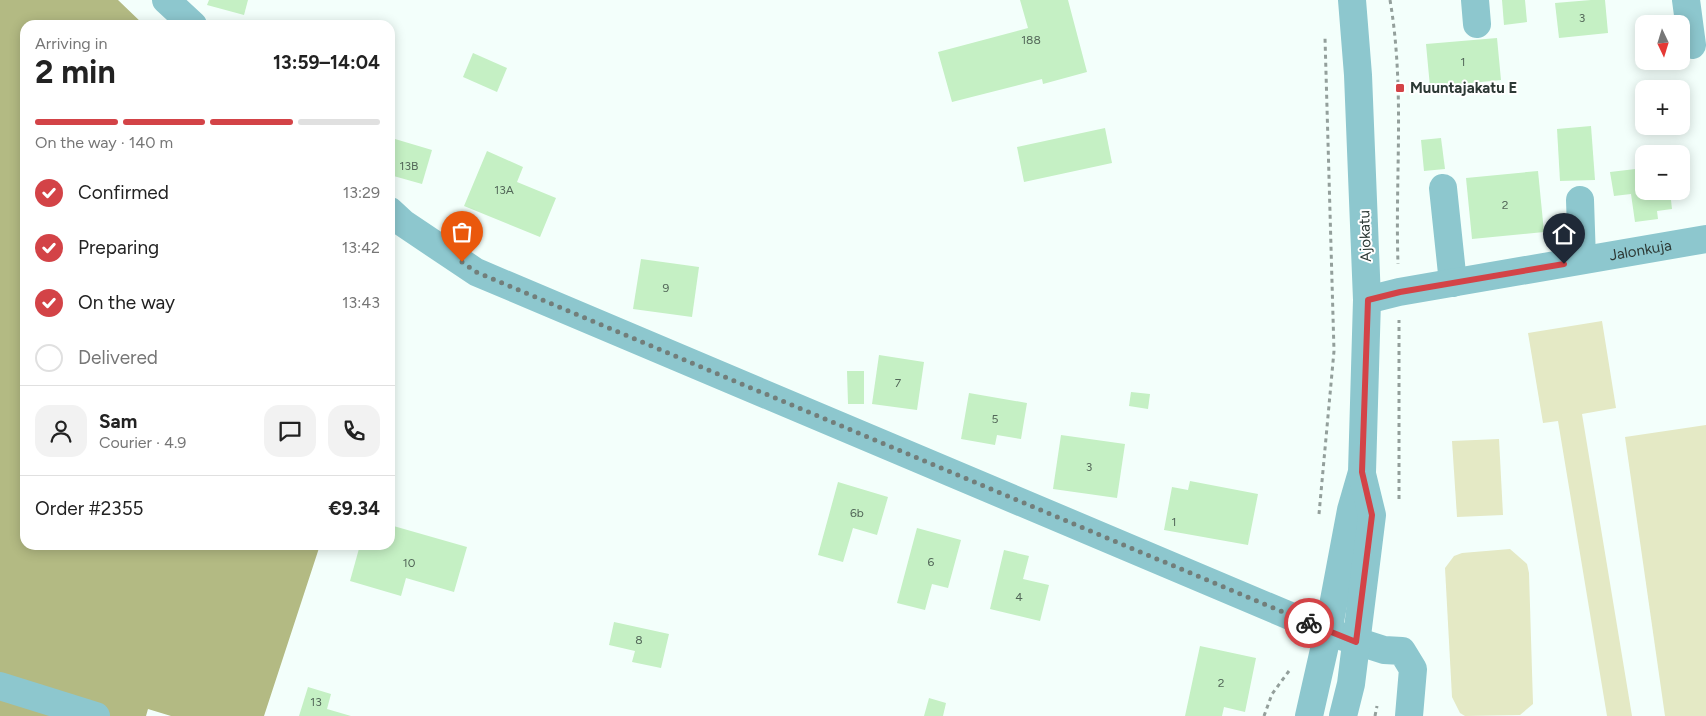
<!DOCTYPE html>
<html lang="en">
<head>
<meta charset="utf-8">
<style>
  :root { --surface:#fff; --page:#f2f2f2; --text:#222; --muted:#767676; --line:#e0e0e0; --accent:#d34347 }
  body { margin:0; font-family:Figtree,sans-serif; background:var(--page); color:var(--text); height:100vh; display:flex; flex-direction:column; font-size:19px; white-space:nowrap }
  * { box-sizing:border-box; margin:0 }
  p { font-size:16px; color:var(--muted) }
  .icon { flex:none; width:28px; height:28px; fill:none; stroke:currentColor; stroke-width:2; stroke-linecap:round; stroke-linejoin:round }
  .map { position:relative; flex:1; overflow:hidden }
  .drawer { position:absolute; left:20px; top:20px; width:375px; height:530px; display:flex; flex-direction:column; background:var(--surface); border-radius:15px; box-shadow:0 2px 12px #0003 }
  .drawer>* { flex:none }
  .needle { width:32px; rotate:176deg }
  .fabs { position:absolute; left:1635px; top:15px; display:grid; gap:10px }
  .fabs a { display:grid; place-items:center; width:55px; height:55px; border-radius:10px; background:var(--surface); box-shadow:0 2px 12px #0003; font-size:25px }
  .pin { position:absolute; display:grid; place-items:center; width:42px; height:42px; color:#fff; margin:-51px -21px; border-radius:50% 50% 50% 0; rotate:-45deg; box-shadow:0 0 5px #0007 }
  .pin .icon { rotate:45deg }
  .courier { position:absolute; display:grid; place-items:center; width:50px; height:50px; margin:-25px; border:4px solid #d34347; border-radius:50%; background:#fff; color:#222; box-shadow:0 1px 6px #0007 }
  .summary em { font-style:normal; font-weight:700 }
  .summary div { display:flex; flex-direction:column-reverse }
  .summary { display:flex; align-items:center; justify-content:space-between; height:85px; padding:0 15px }
  h1 { font-size:32px; font-weight:700; line-height:38px }
  .bar { display:grid; grid-template-columns:repeat(4,1fr); gap:8px 5px; align-content:center; height:60px; padding:0 15px }
  .bar i { height:6px; border-radius:4px; background:var(--line) }
  .bar .current { background:var(--accent) }
  .bar p { grid-column:span 4 }
  .line { display:flex; align-items:center; gap:12px; padding:0 15px; border-top:1px solid var(--line) }
  .line div { flex:1 }
  .round { display:grid; place-items:center; flex:none; width:52px; height:52px; border-radius:15px; background:var(--page) }
  ol { padding:0 15px; list-style:none }
  li { display:flex; align-items:center; gap:15px; height:55px }
  li p { margin-inline-start:auto }
  li .icon { padding:5px; border-radius:50%; background:var(--accent); color:#fff; stroke-width:4 }
  li:last-child { color:var(--muted) }
  li i { width:28px; height:28px; border:2px solid var(--line); border-radius:50% }
  .map>svg:first-child { display:block }
</style>
</head>
<body>
<div class="map">
<svg width="1706" height="716" viewBox="0 0 1706 716">
  <rect width="100%" height="100%" fill="#f3fffb"/>
  <!-- green -->
  <g fill="#e4e9c5">
    <path d="M 1602,321 L 1616,408 L 1582,414 L 1632,716 L 1607,716 L 1558,421 L 1543,423 L 1528,333 Z"/>
    <path d="M 1706,425 L 1706,716 L 1665,716 L 1625,437 Z"/>
    <path d="M 1499,439 L 1503,515 L 1457,517 L 1452,441 Z"/>
    <path d="M 1510,549 L 1527,564 L 1529,573 L 1533,704 L 1520,715 L 1465,716 L 1460,713 L 1452,697 L 1445,568 L 1454,556 L 1462,553 Z"/>
  </g>
  <!-- forest -->
  <path fill="#b3ba83" d="M 0,0 L 118,0 L 144,25 L 25,25 L 25,545 L 320,545 L 264,716 L 171,716 L 148,709 L 146,716 L 0,716 Z"/>
  <!-- building -->
  <g fill="#c5f0c4">
    <path d="M 209,0 L 248,0 L 244,15 L 207,5 Z"/>
    <path d="M 1020,0 L 1068,0 L 1087,72 L 1043,84 L 1042,79 L 952,102 L 938,52 L 1028,28 Z"/>
    <path d="M 1502,0 L 1525,0 L 1527,22 L 1504,25 Z"/>
    <path d="M 1591,0 L 1605,0 L 1608,33 L 1559,38 L 1555,3 Z"/>
    <path d="M 1497,38 L 1501,80 L 1430,87 L 1426,44 Z"/>
    <path d="M 473,53 L 507,68 L 497,92 L 463,77 Z"/>
    <path d="M 1591,126 L 1595,180 L 1560,181 L 1557,129 Z"/>
    <path d="M 1105,128 L 1112,163 L 1024,182 L 1017,147 Z"/>
    <path d="M 1441,138 L 1445,169 L 1424,171 L 1421,140 Z"/>
    <path d="M 395,139 L 432,150 L 422,184 L 390,175 L 390,157 Z"/>
    <path d="M 487,151 L 523,167 L 517,182 L 556,198 L 540,237 L 464,206 Z"/>
    <path d="M 1644,168 L 1644,191 L 1670,191 L 1672,209 L 1657,211 L 1658,219 L 1635,222 L 1631,194 L 1614,196 L 1610,172 Z"/>
    <path d="M 1538,171 L 1544,232 L 1472,239 L 1466,178 Z"/>
    <path d="M 641,259 L 699,267 L 692,317 L 633,309 Z"/>
    <path d="M 879,355 L 924,362 L 917,410 L 872,404 Z"/>
    <path d="M 847,371 L 864,371 L 864,404 L 848,404 Z"/>
    <path d="M 1131,392 L 1150,394 L 1148,409 L 1129,406 Z"/>
    <path d="M 969,393 L 1027,403 L 1021,439 L 997,435 L 995,445 L 961,439 Z"/>
    <path d="M 1061,435 L 1125,444 L 1117,498 L 1053,489 Z"/>
    <path d="M 1190,481 L 1258,494 L 1248,545 L 1164,530 L 1172,487 L 1188,490 Z"/>
    <path d="M 838,482 L 888,497 L 877,535 L 853,528 L 843,562 L 818,555 Z"/>
    <path d="M 390,525 L 467,547 L 454,592 L 406,578 L 401,596 L 350,581 L 360,545 L 390,545 Z"/>
    <path d="M 917,528 L 961,540 L 948,588 L 932,584 L 925,610 L 897,603 Z"/>
    <path d="M 1004,550 L 1029,556 L 1023,579 L 1049,585 L 1040,621 L 990,609 Z"/>
    <path d="M 614,622 L 669,634 L 661,668 L 632,662 L 635,651 L 609,645 Z"/>
    <path d="M 1200,646 L 1256,658 L 1245,712 L 1224,707 L 1222,716 L 1185,716 Z"/>
    <path d="M 308,687 L 331,694 L 327,709 L 351,716 L 299,716 Z"/>
    <path d="M 929,698 L 946,703 L 943,716 L 924,716 Z"/>
  </g>
  <g fill="none" stroke-linecap="round" stroke-linejoin="round">
    <!-- path -->
    <g stroke="#939f9b" stroke-width="3" stroke-dasharray="4 4" stroke-linecap="butt">
      <path d="M 1390,0 C 1405,88 1395,175 1398,264"/>
      <path d="M 1399,499 L 1399,320"/>
      <path d="M 1319,514 L 1334,351 L 1325,38"/>
      <path d="M 1264,716 L 1272,694 L 1289,671"/>
      <path d="M 1375,716 L 1377,706"/>
    </g>
    <!-- minor -->
    <g stroke="#8dc7ce" stroke-width="28">
      <path d="M 166,0 L 193,25"/>
      <path d="M 1475,0 L 1477,24"/>
      <path d="M 1686,0 L 1692,45"/>
      <path d="M 1443,188 L 1453,283"/>
      <path d="M 1580,200 L 1582,260"/>
      <path d="M 390,211 L 403,223 L 476,272 L 1328,632 L 1384,650 L 1402,651 L 1413,669 L 1409,716"/>
      <path id="s1" d="M 1367,300 L 1399,292 L 1706,239"/>
      <path d="M 0,686 L 96,716"/>
      <path d="M 1309,716 L 1328,632 L 1351,510 L 1362,472 L 1367,300 L 1358,75 L 1352,0"/>
      <path d="M 1343,716 L 1351,684 L 1372,515 L 1362,474"/>
    </g>
  </g>
  <g fill="none" stroke-linecap="round" stroke-linejoin="round">
    <!-- done -->
    <path stroke="#727e7a" stroke-width="5" stroke-dasharray="0 9" d="M 462,262 L 476,272 L 1309,623"/>
    <!-- route -->
    <path stroke="#d34347" stroke-width="6" d="M 1309,623 L 1356,642 L 1372,515 L 1362,472 L 1368,300 L 1400,292 L 1564,264"/>
  </g>
  <!-- markers -->
  <rect fill="#d34347" stroke="#fff" stroke-width="2" x="1395" y="83" width="10" height="10" rx="2.5"/>
  <g text-anchor="middle" dominant-baseline="central" stroke-width="4" stroke-linejoin="round" paint-order="stroke">
    <!-- number labels -->
    <g font-size="12" fill="#536759">
      <text x="1582" y="18">3</text>
      <text x="1031" y="40">188</text>
      <text x="1463" y="62">1</text>
      <text x="409" y="166">13B</text>
      <text x="504" y="190">13A</text>
      <text x="1505" y="205">2</text>
      <text x="666" y="288">9</text>
      <text x="898" y="383">7</text>
      <text x="995" y="419">5</text>
      <text x="1089" y="467">3</text>
      <text x="857" y="513">6b</text>
      <text x="1174" y="522">1</text>
      <text x="931" y="562">6</text>
      <text x="409" y="563">10</text>
      <text x="1019" y="597">4</text>
      <text x="639" y="640">8</text>
      <text x="1221" y="683">2</text>
      <text x="316" y="702">13</text>
    </g>
    <!-- poi labels -->
    <g font-size="15" font-weight="bold" fill="#2d3935" stroke="#fff" text-anchor="start">
      <text x="1410" y="88">Muuntajakatu E</text>
    </g>
    <!-- street labels -->
    <g font-size="15" fill="#2d3935" stroke="#fff">
      <text transform="translate(1365 236) rotate(-92)">Ajokatu</text>
      <text stroke="none"><textPath href="#s1" startOffset="278">Jalonkuja</textPath></text>
    </g>
  </g>
</svg>
<div class="fabs">
<a><svg class="needle" viewBox="-14 -14 28 28"><path d="M0-13l5 13h-10z" fill="#e53935"/><path d="M0 13l5-13h-10z" fill="#767676"/></svg></a>
<a>+</a>
<a>−</a>
</div>
<div class="pin" style="left:462px;top:262px;background:#ea580c"><svg class="icon" aria-label="bag" viewBox="0 0 24 24"><path d="M5 8h14l-1 12H6zM9 8a3 3 0 0 1 6 0"/></svg></div>
<div class="pin" style="left:1564px;top:264px;background:#1f2937"><svg class="icon" aria-label="home" viewBox="0 0 24 24"><path d="M3 11l9-7 9 7M6 9v11h12V9"/></svg></div>
<div class="courier" style="left:1309px;top:623px"><svg class="icon" aria-label="bike" viewBox="0 0 24 24"><circle cx="6" cy="16" r="4"/><circle cx="18" cy="16" r="4"/><path d="M6 16l4-8h5l3 8M10 8l3 8H6M13 5h3"/></svg></div>
<section class="drawer">
<div class="summary"><div><h1>2 min</h1><p>Arriving in</p></div><em>13:59–14:04</em></div>
<div class="bar"><i class="current"></i><i class="current"></i><i class="current"></i><i></i><p>On the way · 140 m</p></div>
<ol>
<li><svg class="icon" aria-label="check" viewBox="0 0 24 24"><path d="M5 12l5 5 9-10"/></svg>Confirmed<p>13:29</p></li>
<li><svg class="icon" aria-label="check" viewBox="0 0 24 24"><path d="M5 12l5 5 9-10"/></svg>Preparing<p>13:42</p></li>
<li><svg class="icon" aria-label="check" viewBox="0 0 24 24"><path d="M5 12l5 5 9-10"/></svg>On the way<p>13:43</p></li>
<li><i></i>Delivered</li>
</ol>
<div class="line" style="height:90px"><a class="round"><svg class="icon" aria-label="person" viewBox="0 0 24 24"><circle cx="12" cy="8" r="4"/><path d="M4 21q1-7 8-7t8 7"/></svg></a><div><b>Sam</b><p>Courier · 4.9</p></div><a class="round"><svg class="icon" aria-label="chat" viewBox="0 0 24 24"><path d="M4 5h16v11H9l-5 4z"/></svg></a><a class="round"><svg class="icon" aria-label="phone" viewBox="0 0 24 24"><path d="M5 4h4l2 5-3 2q2 4 5 5l2-3 5 2v4C11 20 4 13 5 4z"/></svg></a></div>
<div class="line" style="height:65px"><div>Order #2355</div><b>€9.34</b></div>
</section>
</div>
</body>
</html>
